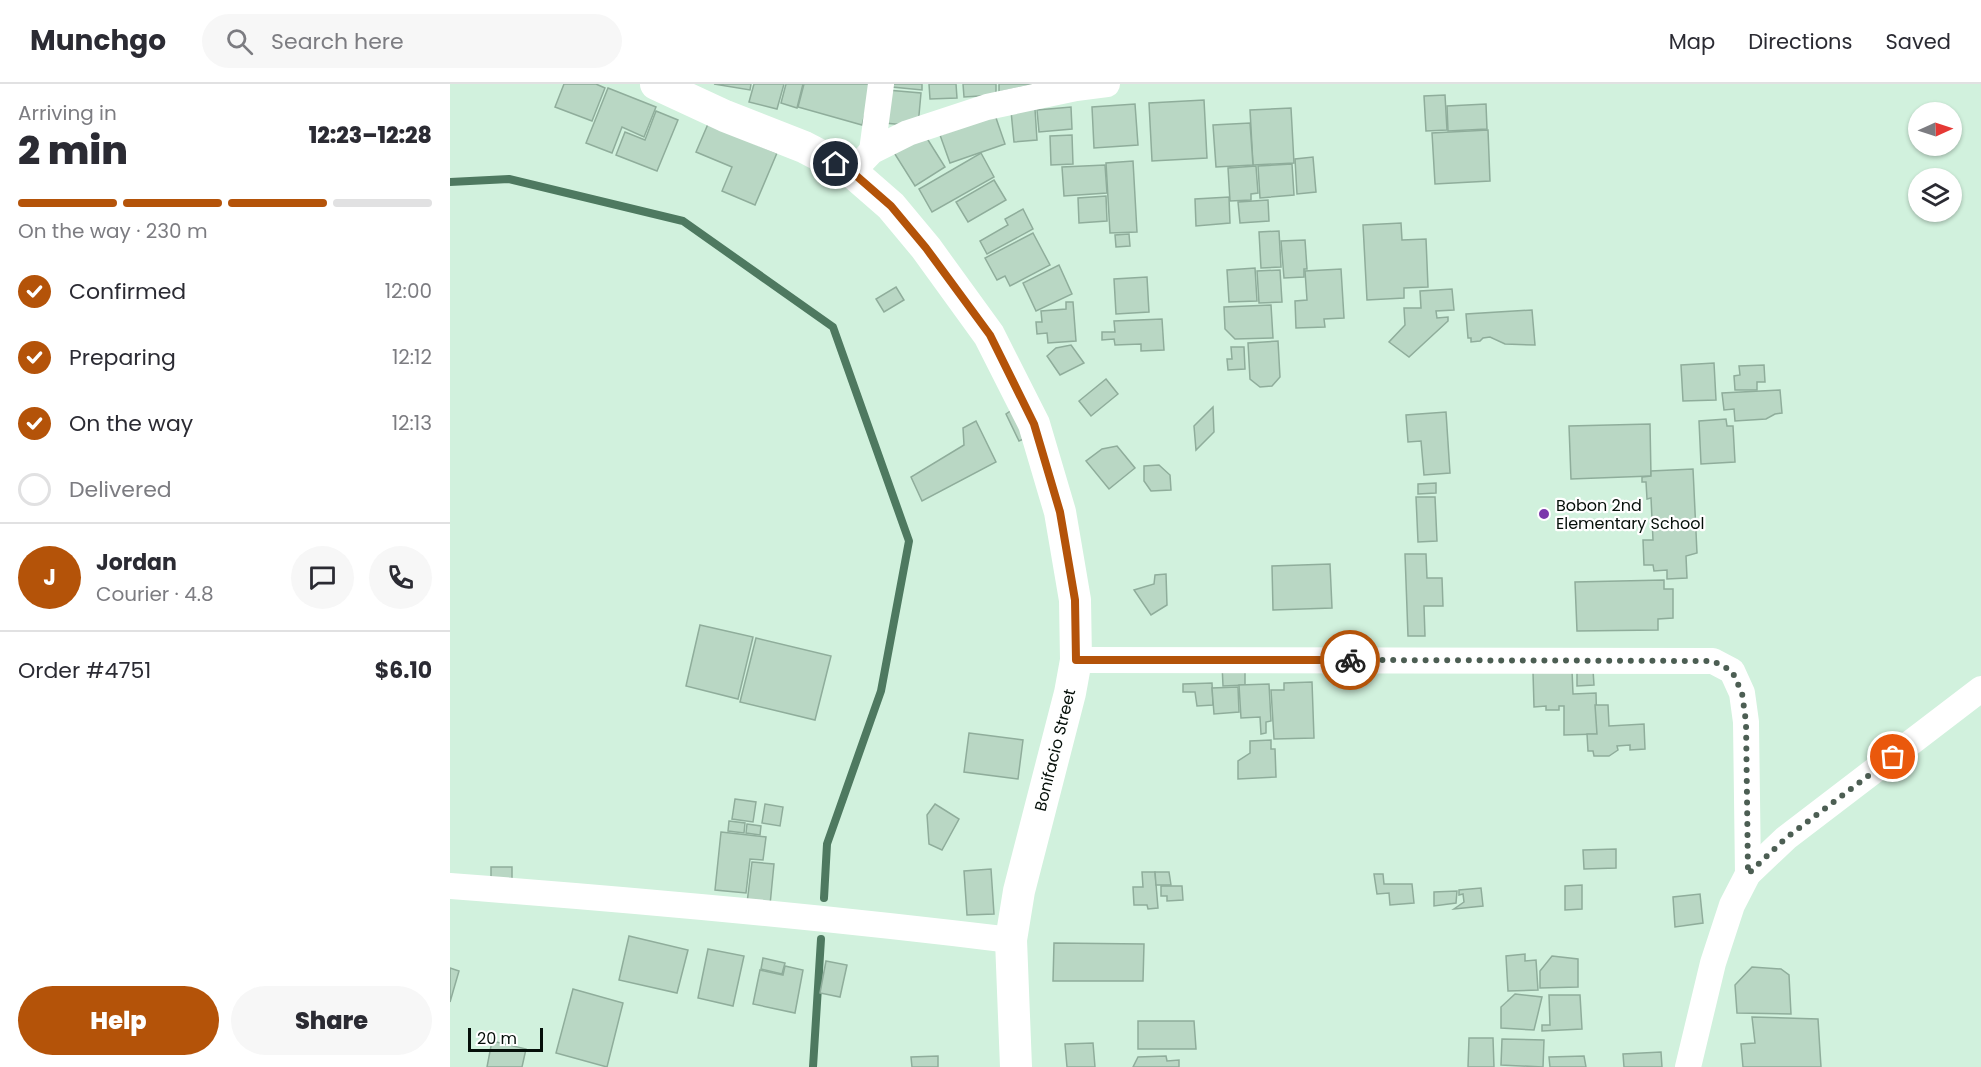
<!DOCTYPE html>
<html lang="en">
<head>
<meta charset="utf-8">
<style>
  :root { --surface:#fff; --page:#f7f7f7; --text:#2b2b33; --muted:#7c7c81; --line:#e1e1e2; --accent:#b45309 }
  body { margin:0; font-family:Poppins,sans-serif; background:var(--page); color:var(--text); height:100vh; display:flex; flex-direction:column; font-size:22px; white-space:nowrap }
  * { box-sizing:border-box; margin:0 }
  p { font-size:20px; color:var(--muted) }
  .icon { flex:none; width:33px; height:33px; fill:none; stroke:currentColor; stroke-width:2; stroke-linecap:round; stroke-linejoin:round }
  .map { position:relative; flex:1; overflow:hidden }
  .panel { display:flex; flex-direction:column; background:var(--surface); width:450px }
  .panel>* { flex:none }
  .needle { width:39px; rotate:87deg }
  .tools { position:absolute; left:1458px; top:18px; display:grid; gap:12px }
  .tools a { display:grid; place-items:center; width:54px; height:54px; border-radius:50%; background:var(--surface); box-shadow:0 2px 4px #0004; font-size:30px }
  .scale { position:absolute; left:18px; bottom:15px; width:75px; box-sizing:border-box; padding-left:6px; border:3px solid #050f09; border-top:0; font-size:16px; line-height:21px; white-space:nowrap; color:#050f09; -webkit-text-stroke:4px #fff; paint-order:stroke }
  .pin { position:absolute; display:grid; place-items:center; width:51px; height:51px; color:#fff; margin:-26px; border:3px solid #fff; border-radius:50%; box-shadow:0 2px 6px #0007 }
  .courier { position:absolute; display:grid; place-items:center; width:60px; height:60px; margin:-30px; border:4px solid #b45309; border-radius:50%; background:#fff; color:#222; box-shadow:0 2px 8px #0007 }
  .summary em { font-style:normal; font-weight:800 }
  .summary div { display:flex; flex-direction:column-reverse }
  .summary { display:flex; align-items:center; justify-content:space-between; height:102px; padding:0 18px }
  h1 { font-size:39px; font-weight:800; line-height:45px }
  .bar { display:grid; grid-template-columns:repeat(4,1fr); gap:9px 6px; align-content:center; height:72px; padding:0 18px }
  .bar i { height:8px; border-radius:4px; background:var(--line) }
  .bar .selected { background:var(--accent) }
  .bar p { grid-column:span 4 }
  .line { display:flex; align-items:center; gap:15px; padding:0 18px; border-top:2px solid var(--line) }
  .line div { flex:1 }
  .round { display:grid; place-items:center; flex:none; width:63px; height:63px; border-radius:32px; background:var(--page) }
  ol { padding:0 18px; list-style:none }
  li { display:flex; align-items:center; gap:18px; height:66px }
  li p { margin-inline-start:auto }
  li .icon { padding:6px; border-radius:50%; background:var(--accent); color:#fff; stroke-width:4 }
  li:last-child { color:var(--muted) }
  li i { width:33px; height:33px; border:3px solid var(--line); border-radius:50% }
  .primary-button { display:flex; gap:12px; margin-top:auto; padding:12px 18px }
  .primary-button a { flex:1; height:69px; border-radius:36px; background:var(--accent); color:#fff; font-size:24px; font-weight:800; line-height:69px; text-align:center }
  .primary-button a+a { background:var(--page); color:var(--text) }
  header { display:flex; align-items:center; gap:36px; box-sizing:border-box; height:84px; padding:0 30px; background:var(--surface); border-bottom:2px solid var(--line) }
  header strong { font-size:28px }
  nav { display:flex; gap:33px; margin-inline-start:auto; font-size:21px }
  .search { width:420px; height:54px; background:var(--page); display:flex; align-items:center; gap:15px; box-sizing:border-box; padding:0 21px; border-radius:33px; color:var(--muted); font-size:22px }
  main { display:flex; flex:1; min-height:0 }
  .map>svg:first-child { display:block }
</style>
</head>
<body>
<header>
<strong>Munchgo</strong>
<div class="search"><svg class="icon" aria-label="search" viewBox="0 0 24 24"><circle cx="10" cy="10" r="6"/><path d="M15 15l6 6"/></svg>Search here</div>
<nav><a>Map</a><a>Directions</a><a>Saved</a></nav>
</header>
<main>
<section class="panel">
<div class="summary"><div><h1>2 min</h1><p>Arriving in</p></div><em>12:23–12:28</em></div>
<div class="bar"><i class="selected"></i><i class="selected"></i><i class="selected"></i><i></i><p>On the way · 230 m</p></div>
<ol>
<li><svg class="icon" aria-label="check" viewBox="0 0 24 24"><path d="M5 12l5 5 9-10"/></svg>Confirmed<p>12:00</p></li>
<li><svg class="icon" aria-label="check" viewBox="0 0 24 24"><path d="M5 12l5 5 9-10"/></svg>Preparing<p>12:12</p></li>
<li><svg class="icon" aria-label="check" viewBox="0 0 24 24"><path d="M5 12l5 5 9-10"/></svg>On the way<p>12:13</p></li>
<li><i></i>Delivered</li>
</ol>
<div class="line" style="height:108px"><b class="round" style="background:var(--accent);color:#fff">J</b><div><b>Jordan</b><p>Courier · 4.8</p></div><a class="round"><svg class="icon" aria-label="chat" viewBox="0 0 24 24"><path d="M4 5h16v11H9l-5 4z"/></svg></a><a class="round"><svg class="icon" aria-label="phone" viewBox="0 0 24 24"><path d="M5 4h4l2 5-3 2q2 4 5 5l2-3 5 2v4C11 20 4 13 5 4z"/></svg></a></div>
<div class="line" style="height:78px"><div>Order #4751</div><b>$6.10</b></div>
<div class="primary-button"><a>Help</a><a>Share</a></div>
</section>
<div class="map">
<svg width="1531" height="983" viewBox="0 0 1531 983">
  <rect width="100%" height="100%" fill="#d1f1dd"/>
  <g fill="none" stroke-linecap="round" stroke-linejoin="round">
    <!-- stream -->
    <g stroke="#4e7960" stroke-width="8">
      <path d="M 0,98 L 59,95 L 233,137 L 383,243 L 459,457 L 431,607 L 377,760 L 374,814"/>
      <path d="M 363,983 L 371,855"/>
    </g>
  </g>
  <!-- building -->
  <g fill="#b9d7c4" stroke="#8fad9b" stroke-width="1.5">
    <path d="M 114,0 L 146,0 L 155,4 L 142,37 L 105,23 Z"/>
    <path d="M 264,0 L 301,0 L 300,6 Z"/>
    <path d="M 304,0 L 334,0 L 327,25 L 299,18 Z"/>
    <path d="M 336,0 L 353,0 L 347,24 L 331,19 Z"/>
    <path d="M 354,0 L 423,0 L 412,41 L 348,23 Z"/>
    <path d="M 442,0 L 472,0 L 472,6 L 442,3 Z"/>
    <path d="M 479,0 L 506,0 L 507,14 L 480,15 Z"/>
    <path d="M 513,0 L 546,0 L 546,11 L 514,13 Z"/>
    <path d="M 549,0 L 586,0 L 549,8 Z"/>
    <path d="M 158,4 L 206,23 L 194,53 L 172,43 L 162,69 L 136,59 Z"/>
    <path d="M 437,6 L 471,9 L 468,42 L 434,39 Z"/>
    <path d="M 995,11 L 997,46 L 976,47 L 974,12 Z"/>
    <path d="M 754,16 L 757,74 L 702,77 L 699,19 Z"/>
    <path d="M 685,20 L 688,61 L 644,64 L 642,23 Z"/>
    <path d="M 1036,20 L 1037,45 L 998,47 L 997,22 Z"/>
    <path d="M 621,23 L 622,45 L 589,48 L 587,26 Z"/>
    <path d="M 841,24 L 844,79 L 803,81 L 800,26 Z"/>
    <path d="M 585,25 L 587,56 L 564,58 L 561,27 Z"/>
    <path d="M 206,27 L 228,36 L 207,87 L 166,71 L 175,48 L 195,56 Z"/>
    <path d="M 545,31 L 555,60 L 500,79 L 490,51 Z"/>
    <path d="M 800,39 L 803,81 L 766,83 L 763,41 Z"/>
    <path d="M 258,40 L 327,69 L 305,121 L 272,107 L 282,83 L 246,68 Z"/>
    <path d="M 1038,46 L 1040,97 L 985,100 L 982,49 Z"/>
    <path d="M 473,48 L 495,83 L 465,102 L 443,67 Z"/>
    <path d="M 622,51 L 623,80 L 601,81 L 600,52 Z"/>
    <path d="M 531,69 L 544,93 L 482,128 L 469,105 Z"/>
    <path d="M 863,73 L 866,108 L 847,110 L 845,75 Z"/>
    <path d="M 683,77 L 687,148 L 660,149 L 656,79 Z"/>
    <path d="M 842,80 L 844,111 L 810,114 L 808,82 Z"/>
    <path d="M 655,81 L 657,109 L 614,112 L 612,83 Z"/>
    <path d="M 806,82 L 808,109 L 801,110 L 801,116 L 780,117 L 778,84 Z"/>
    <path d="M 544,96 L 556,116 L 518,138 L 506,118 Z"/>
    <path d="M 656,112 L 657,137 L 629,139 L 628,114 Z"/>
    <path d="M 779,113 L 780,139 L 746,142 L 745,115 Z"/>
    <path d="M 818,116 L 819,137 L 790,139 L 788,118 Z"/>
    <path d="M 573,125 L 583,145 L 537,170 L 530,157 L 558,141 L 555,135 Z"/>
    <path d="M 951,139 L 952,156 L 976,155 L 978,203 L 954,204 L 954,214 L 917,216 L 913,141 Z"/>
    <path d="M 829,147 L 831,183 L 811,184 L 809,148 Z"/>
    <path d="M 583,149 L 600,181 L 560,202 L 555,192 L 547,196 L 535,174 Z"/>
    <path d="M 679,150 L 680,162 L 666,163 L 665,151 Z"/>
    <path d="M 855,156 L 857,185 L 854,185 L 854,193 L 834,194 L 831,157 Z"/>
    <path d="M 609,181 L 622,210 L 586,227 L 573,199 Z"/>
    <path d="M 805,184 L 807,217 L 779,218 L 777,186 Z"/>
    <path d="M 891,185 L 894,234 L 874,235 L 875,243 L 846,244 L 845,217 L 857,216 L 855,187 Z"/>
    <path d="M 830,186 L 832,218 L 809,219 L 807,187 Z"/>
    <path d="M 697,193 L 699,228 L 666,230 L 664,195 Z"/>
    <path d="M 446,203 L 454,216 L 434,228 L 426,215 Z"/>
    <path d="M 1002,205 L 1004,226 L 986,227 L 987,234 L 998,233 L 998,237 L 959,273 L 939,258 L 955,241 L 954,224 L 971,224 L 970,207 Z"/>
    <path d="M 616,218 L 623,218 L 626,257 L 598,259 L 597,249 L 587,250 L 586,238 L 592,238 L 591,227 L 616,225 Z"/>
    <path d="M 821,221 L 823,254 L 785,255 L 775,245 L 774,223 Z"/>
    <path d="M 1082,226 L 1085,261 L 1055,260 L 1040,253 L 1033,254 L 1030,257 L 1021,258 L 1021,254 L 1018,254 L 1016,230 Z"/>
    <path d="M 712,235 L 714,266 L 691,267 L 691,260 L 665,261 L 664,255 L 652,256 L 652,248 L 665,248 L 664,237 Z"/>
    <path d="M 828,257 L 830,293 L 822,302 L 810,303 L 800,295 L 798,259 Z"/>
    <path d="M 621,261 L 634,279 L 610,291 L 597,272 L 606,264 Z"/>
    <path d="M 781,263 L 794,263 L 795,285 L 778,286 L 777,275 L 782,275 Z"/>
    <path d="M 1264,279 L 1266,316 L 1233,317 L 1231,281 Z"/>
    <path d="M 1314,281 L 1315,298 L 1307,298 L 1307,306 L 1285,306 L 1284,292 L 1290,291 L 1289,282 Z"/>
    <path d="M 656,295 L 668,310 L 641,332 L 629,317 Z"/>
    <path d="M 1330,306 L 1332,329 L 1325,330 L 1316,335 L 1285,337 L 1284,325 L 1274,326 L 1272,309 Z"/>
    <path d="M 571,320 L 585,350 L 569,357 L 556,330 Z"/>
    <path d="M 763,323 L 764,348 L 746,366 L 744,342 Z"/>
    <path d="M 996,328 L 1000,389 L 974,391 L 971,357 L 958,358 L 956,331 Z"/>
    <path d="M 1276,335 L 1277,342 L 1283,342 L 1285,378 L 1251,380 L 1249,337 Z"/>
    <path d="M 526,337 L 546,378 L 472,417 L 461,393 L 514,361 L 513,344 Z"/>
    <path d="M 1200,340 L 1201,392 L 1121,395 L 1119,342 Z"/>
    <path d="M 667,362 L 685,384 L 659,405 L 636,377 L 652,365 Z"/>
    <path d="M 709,381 L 720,391 L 721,406 L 701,407 L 694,397 L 694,382 Z"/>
    <path d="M 1243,385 L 1247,469 L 1236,472 L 1237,494 L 1217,495 L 1217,486 L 1204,487 L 1203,481 L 1194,481 L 1193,456 L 1203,456 L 1201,414 L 1197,415 L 1196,398 L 1192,398 L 1192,393 L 1201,392 L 1201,387 Z"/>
    <path d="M 986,399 L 986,409 L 968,410 L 968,400 Z"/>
    <path d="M 966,413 L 985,413 L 987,457 L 968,458 Z"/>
    <path d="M 955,470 L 976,470 L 977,494 L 992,494 L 993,522 L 974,522 L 975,552 L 958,552 Z"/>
    <path d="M 880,480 L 882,524 L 823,526 L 822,482 Z"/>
    <path d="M 716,490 L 717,521 L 701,531 L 684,506 L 704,500 L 705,491 Z"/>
    <path d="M 1214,496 L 1214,505 L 1223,505 L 1223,534 L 1208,535 L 1208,546 L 1127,547 L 1125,498 Z"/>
    <path d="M 250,541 L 303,553 L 288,615 L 236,602 Z"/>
    <path d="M 306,554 L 381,572 L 365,636 L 290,618 Z"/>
    <path d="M 772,580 L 795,587 L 795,601 L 773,602 Z"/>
    <path d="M 1122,586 L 1123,610 L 1146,609 L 1147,650 L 1114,651 L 1114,622 L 1109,622 L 1109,626 L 1096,626 L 1096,622 L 1084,623 L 1083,588 Z"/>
    <path d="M 1127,586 L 1143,586 L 1144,601 L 1127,602 Z"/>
    <path d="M 862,598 L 864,654 L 824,655 L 821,606 L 834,606 L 834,599 Z"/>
    <path d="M 762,599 L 763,621 L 747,622 L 745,608 L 733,608 L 733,600 Z"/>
    <path d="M 819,600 L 821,637 L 816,638 L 816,649 L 811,650 L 810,633 L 791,634 L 789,601 Z"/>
    <path d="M 788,603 L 789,628 L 764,630 L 762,604 Z"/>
    <path d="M 1145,621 L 1158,621 L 1159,642 L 1194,640 L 1195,665 L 1180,666 L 1180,661 L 1167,662 L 1168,666 L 1159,672 L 1144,672 L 1143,667 L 1138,667 L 1137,650 L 1147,650 Z"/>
    <path d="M 519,649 L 573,656 L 568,695 L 514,688 Z"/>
    <path d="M 821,656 L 821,665 L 825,665 L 826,693 L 788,695 L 788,677 L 800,669 L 800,657 Z"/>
    <path d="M 285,715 L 306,718 L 303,738 L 282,735 Z"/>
    <path d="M 315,720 L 333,723 L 330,742 L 312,739 Z"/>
    <path d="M 485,720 L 509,735 L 492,766 L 479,760 L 477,731 Z"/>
    <path d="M 279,737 L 295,739 L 294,749 L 278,747 Z"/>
    <path d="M 297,740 L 311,742 L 310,751 L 296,749 Z"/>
    <path d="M 271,748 L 316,753 L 313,776 L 300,775 L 296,809 L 265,806 Z"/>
    <path d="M 1166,765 L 1166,784 L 1134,785 L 1133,766 Z"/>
    <path d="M 302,778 L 324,780 L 320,821 L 297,819 Z"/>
    <path d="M 41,783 L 62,783 L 62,802 L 41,803 Z"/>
    <path d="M 541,785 L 544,830 L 517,831 L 514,787 Z"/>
    <path d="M 692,788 L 705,788 L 708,824 L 698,825 L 697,821 L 684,821 L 683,803 L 693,803 Z"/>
    <path d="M 705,788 L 719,788 L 721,801 L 706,801 Z"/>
    <path d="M 924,790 L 933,790 L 934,800 L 962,800 L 964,819 L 940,821 L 939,809 L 927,810 Z"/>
    <path d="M 1132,801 L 1132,825 L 1115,826 L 1115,802 Z"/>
    <path d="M 711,802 L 732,802 L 733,816 L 717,817 L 717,812 L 711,812 Z"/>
    <path d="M 1031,804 L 1033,822 L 1004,825 L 1014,818 L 1013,810 L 1009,811 L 1009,806 Z"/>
    <path d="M 1007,807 L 1006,819 L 984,822 L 984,808 Z"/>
    <path d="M 1250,810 L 1253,839 L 1225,843 L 1223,813 Z"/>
    <path d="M 179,852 L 238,866 L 227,909 L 169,896 Z"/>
    <path d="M 604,859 L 694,860 L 693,897 L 603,897 Z"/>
    <path d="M 258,865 L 294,872 L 283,922 L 248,914 Z"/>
    <path d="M 1075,870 L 1075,877 L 1086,876 L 1088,906 L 1058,907 L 1056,872 Z"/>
    <path d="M 1102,872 L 1128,875 L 1128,903 L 1090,904 L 1090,887 Z"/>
    <path d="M 313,874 L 335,879 L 332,890 L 311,885 Z"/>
    <path d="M 376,877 L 397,881 L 390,913 L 370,909 Z"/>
    <path d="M 335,882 L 353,886 L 345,929 L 303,920 L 310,886 L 333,891 Z"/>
    <path d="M 1302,883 L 1331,885 L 1339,891 L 1341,930 L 1287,929 L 1285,901 Z"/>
    <path d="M 0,884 L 9,887 L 0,918 Z"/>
    <path d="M 123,905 L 173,919 L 157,983 L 106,969 Z"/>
    <path d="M 1065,910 L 1092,913 L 1084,946 L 1051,944 L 1051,923 Z"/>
    <path d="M 1099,911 L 1130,911 L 1132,945 L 1092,947 L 1092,941 L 1100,941 Z"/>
    <path d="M 1302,933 L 1368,935 L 1371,983 L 1293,983 L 1291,960 L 1305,959 Z"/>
    <path d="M 688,937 L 744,937 L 746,965 L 688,965 Z"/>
    <path d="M 1019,954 L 1043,954 L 1044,983 L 1018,983 Z"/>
    <path d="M 1052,955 L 1094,956 L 1093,983 L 1051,981 Z"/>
    <path d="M 42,957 L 76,965 L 72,983 L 37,983 Z"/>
    <path d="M 643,959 L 645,983 L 617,983 L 615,960 Z"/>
    <path d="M 1211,968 L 1212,983 L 1174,983 L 1173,970 Z"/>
    <path d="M 488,972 L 488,983 L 462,983 L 461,973 Z"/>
    <path d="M 716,972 L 717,977 L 729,976 L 729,983 L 683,983 L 688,973 Z"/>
    <path d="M 1134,972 L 1136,983 L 1100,983 L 1099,973 Z"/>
  </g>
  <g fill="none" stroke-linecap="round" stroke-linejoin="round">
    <!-- minor -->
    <g stroke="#fff" stroke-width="26">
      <path d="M 422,67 L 431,0"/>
      <path d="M 402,88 L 422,67 L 458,49 L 537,23 L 626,4 L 657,0"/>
      <path d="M 626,576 L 1263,577 L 1282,587 L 1292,609 L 1296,638 L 1298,790"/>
      <path d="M 0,802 C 187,816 374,833 561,856"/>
      <path d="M 1238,983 L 1263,879 L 1282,821 L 1298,790 L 1336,754 L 1531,605"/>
    </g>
    <!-- tertiary -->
    <path stroke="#fff" stroke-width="32" d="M 206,0 L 275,32 L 354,63 L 402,88 L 441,122 L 476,164 L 539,251 L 584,340 L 610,428 L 625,516 L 626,576 L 620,609 L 569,807 L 561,856 L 566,983"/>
  </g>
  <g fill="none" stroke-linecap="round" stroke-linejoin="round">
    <!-- done -->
    <path stroke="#4c5e53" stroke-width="6" stroke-dasharray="0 10.8" d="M 900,576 L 1263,577 L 1282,587 L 1292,609 L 1296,638 L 1298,790 L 1336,754 L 1443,673"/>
    <!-- route -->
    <path stroke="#b45309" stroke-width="8" d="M 386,80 L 402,88 L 441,122 L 476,164 L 540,251 L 584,340 L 610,428 L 625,516 L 626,576 L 900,576"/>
  </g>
  <!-- markers -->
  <circle fill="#7b37ab" stroke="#fff" stroke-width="2" cx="1094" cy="430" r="6"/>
  <g text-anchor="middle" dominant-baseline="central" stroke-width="4.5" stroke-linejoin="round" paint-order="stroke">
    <!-- poi labels -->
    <g font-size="16" fill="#050f09" stroke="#fff" text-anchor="start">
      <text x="1106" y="421">Bobon 2nd<tspan x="1106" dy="18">Elementary School</tspan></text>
    </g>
    <!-- street labels -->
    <g font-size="16" fill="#050f09" stroke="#fff">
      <text transform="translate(605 666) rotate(-76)">Bonifacio Street</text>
    </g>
  </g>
</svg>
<div class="tools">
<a><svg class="needle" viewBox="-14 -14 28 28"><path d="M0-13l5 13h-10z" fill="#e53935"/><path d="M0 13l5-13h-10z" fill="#7c7c81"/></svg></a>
<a><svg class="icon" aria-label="layers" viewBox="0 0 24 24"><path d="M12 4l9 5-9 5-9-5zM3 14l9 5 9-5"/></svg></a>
</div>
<div class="scale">20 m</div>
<div class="pin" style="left:1443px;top:673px;background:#ea580c"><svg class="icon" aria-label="bag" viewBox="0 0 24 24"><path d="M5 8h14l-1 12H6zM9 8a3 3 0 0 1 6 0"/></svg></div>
<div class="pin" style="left:386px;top:80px;background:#1f2937"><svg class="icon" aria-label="home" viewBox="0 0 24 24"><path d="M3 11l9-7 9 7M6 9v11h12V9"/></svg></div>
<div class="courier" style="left:900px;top:576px"><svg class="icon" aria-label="bike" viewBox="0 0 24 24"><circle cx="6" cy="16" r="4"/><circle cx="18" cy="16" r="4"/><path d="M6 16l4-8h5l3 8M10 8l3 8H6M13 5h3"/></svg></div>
</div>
</main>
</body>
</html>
